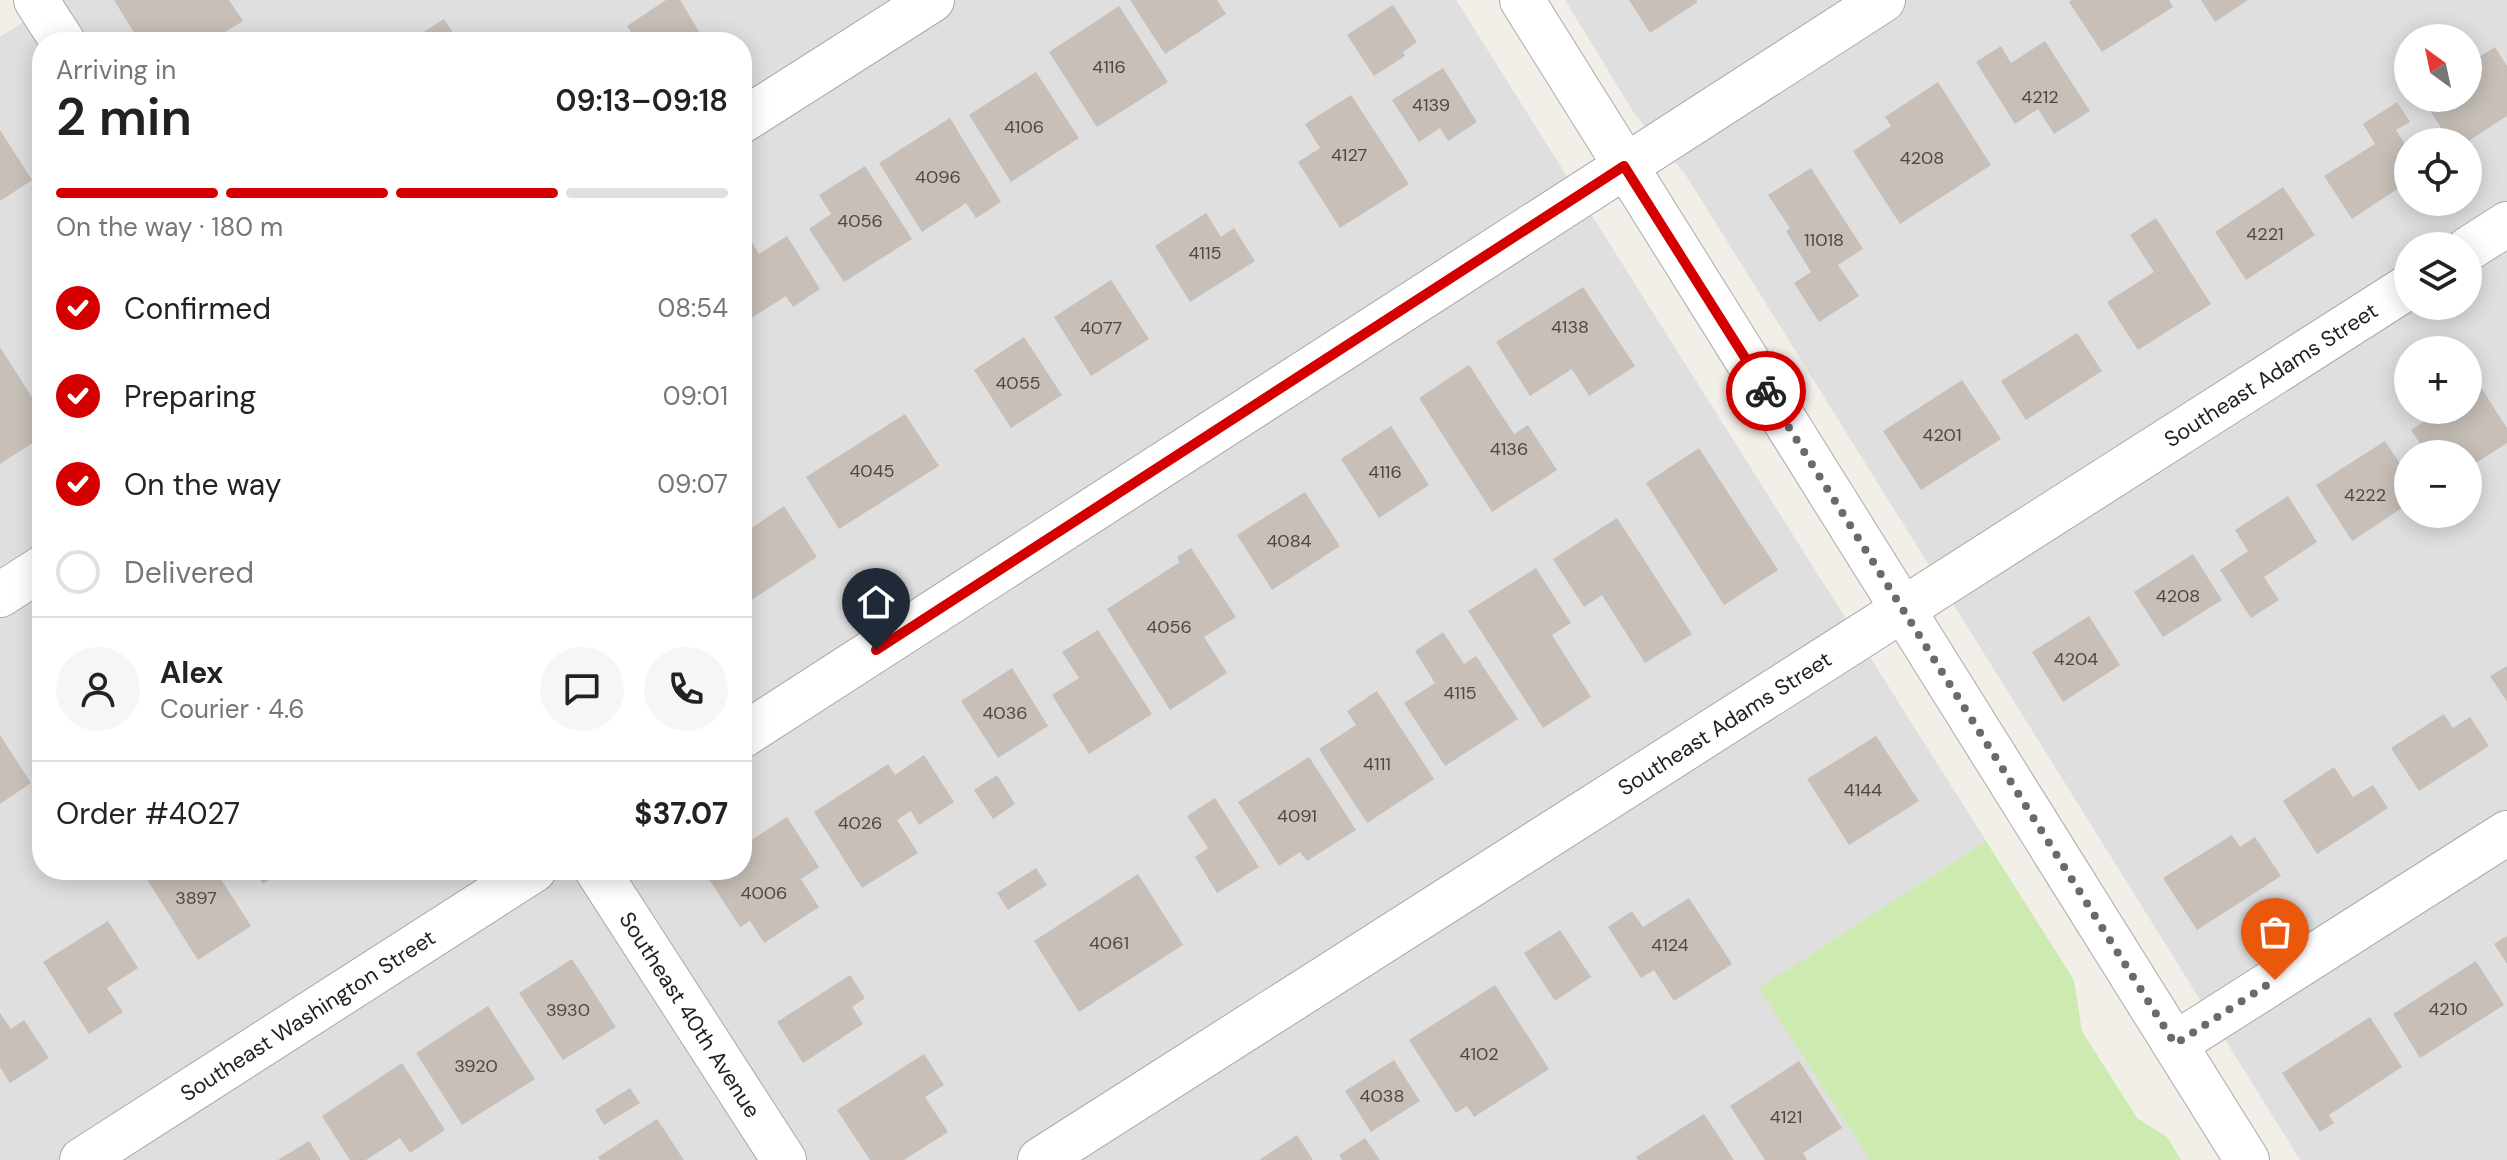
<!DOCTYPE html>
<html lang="en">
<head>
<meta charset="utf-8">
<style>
  :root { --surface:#fff; --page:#f6f6f6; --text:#222; --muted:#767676; --line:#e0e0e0; --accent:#d40000 }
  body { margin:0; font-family:"DM Sans",sans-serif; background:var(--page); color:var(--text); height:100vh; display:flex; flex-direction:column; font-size:30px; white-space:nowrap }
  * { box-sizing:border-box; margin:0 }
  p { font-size:26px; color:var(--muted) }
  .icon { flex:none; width:44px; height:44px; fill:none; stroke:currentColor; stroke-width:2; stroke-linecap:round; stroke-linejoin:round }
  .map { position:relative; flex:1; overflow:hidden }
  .sheet { position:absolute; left:32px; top:32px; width:720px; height:848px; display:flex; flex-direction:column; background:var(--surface); border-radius:32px; box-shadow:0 4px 20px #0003 }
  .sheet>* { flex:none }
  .needle { width:52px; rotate:327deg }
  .controls { position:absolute; left:2394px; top:24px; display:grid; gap:16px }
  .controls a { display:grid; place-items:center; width:88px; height:88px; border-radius:50%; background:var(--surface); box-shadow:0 4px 20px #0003; font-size:40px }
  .pin { position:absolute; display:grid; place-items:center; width:68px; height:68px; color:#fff; margin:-82px -34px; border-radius:50% 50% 50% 0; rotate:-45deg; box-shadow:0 0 8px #0007 }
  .pin .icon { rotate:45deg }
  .courier { position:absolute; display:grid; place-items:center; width:80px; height:80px; margin:-40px; border:6px solid #d40000; border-radius:50%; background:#fff; color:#222; box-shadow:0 2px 10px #0007 }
  .overview em { font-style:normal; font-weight:600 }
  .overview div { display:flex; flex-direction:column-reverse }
  .overview { display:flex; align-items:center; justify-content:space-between; height:136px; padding:0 24px }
  h1 { font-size:52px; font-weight:600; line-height:60px }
  .bar { display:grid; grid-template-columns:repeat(4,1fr); gap:12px 8px; align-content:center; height:96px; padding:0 24px }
  .bar i { height:10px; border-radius:6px; background:var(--line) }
  .bar .selected { background:var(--accent) }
  .bar p { grid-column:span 4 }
  .line { display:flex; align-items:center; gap:20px; padding:0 24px; border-top:2px solid var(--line) }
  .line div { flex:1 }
  .round { display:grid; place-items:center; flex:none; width:84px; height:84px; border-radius:42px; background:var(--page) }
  ol { padding:0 24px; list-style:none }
  li { display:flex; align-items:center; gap:24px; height:88px }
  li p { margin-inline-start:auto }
  li .icon { padding:8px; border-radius:50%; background:var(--accent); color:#fff; stroke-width:4 }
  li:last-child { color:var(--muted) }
  li i { width:44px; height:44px; border:4px solid var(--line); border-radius:50% }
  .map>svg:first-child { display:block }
</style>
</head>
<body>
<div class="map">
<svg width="2507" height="1160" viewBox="0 0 2507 1160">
  <rect width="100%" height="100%" fill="#f2efe9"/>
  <!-- residential -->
  <g fill="#e0dfdf" fill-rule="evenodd">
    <path d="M 57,0 L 1456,0 L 1986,841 L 1760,988 L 1870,1160 L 0,1160 L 0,37 ZM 42,42 L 742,42 L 742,870 L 42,870 Z"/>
    <path d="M 1565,0 L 2507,0 L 2507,1160 L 2300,1160 L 1685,174 L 1634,113 ZM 2408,38 L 2468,38 L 2468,98 L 2408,98 ZM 2408,142 L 2468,142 L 2468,202 L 2408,202 ZM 2408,246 L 2468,246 L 2468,306 L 2408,306 ZM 2408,350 L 2468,350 L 2468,410 L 2408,410 ZM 2408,454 L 2468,454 L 2468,514 L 2408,514 Z"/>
  </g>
  <!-- grass -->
  <path fill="#cdebb0" d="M 1986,841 L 2074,980 L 2082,1031 L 2137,1118 L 2167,1137 L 2181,1160 L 1870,1160 L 1759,988 Z"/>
  <!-- building -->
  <g fill="#c7bfb8">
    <path d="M 114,0 L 229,0 L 243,21 L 209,42 L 140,42 Z"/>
    <path d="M 666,0 L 680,0 L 703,38 L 697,42 L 637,42 L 627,26 Z"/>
    <path d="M 1130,0 L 1217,0 L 1226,14 L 1165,54 Z"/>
    <path d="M 1629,0 L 1696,0 L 1698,2 L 1650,33 Z"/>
    <path d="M 2072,0 L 2169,0 L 2173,7 L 2102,52 L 2069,2 Z"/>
    <path d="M 2201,0 L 2248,0 L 2215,22 Z"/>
    <path d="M 1393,5 L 1417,42 L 1403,52 L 1405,56 L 1374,76 L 1347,35 Z"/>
    <path d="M 1119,6 L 1168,82 L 1097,127 L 1049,52 Z"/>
    <path d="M 444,19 L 459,42 L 408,42 Z"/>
    <path d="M 2045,41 L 2090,111 L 2054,134 L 2038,109 L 2015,124 L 1976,62 L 2001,46 L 2011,63 Z"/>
    <path d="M 2495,47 L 2507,66 L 2507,116 L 2467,142 L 2450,142 L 2422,98 L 2468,98 L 2468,64 Z"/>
    <path d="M 1443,68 L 1477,122 L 1448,141 L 1440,128 L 1419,142 L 1392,100 Z"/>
    <path d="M 1036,72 L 1079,138 L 1011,182 L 969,115 Z"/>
    <path d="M 1938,82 L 1991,165 L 1900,224 L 1853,151 L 1891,126 L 1885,117 Z"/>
    <path d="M 1351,95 L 1409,184 L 1340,228 L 1298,162 L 1320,148 L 1305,124 Z"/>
    <path d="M 2397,102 L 2410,122 L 2396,130 L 2408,149 L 2408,182 L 2352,219 L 2324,176 L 2375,144 L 2363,124 Z"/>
    <path d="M 950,118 L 1001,202 L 976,218 L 966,203 L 922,232 L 879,163 Z"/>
    <path d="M 0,130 L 32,180 L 0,201 Z"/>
    <path d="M 865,166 L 912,239 L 844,282 L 809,229 L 831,214 L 819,195 Z"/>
    <path d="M 1811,168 L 1863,249 L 1838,265 L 1859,296 L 1819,322 L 1794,283 L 1811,272 L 1786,231 L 1790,228 L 1768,195 Z"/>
    <path d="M 2283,187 L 2315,235 L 2246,280 L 2215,232 Z"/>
    <path d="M 1206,213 L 1221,237 L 1234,228 L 1255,261 L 1190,302 L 1155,246 Z"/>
    <path d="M 2156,218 L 2211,304 L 2138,350 L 2107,302 L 2154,272 L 2130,235 Z"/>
    <path d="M 746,233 L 759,254 L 787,236 L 820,289 L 793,307 L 786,296 L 742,324 L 742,236 Z"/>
    <path d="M 1111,280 L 1149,339 L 1091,376 L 1054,317 Z"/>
    <path d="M 1583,287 L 1635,366 L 1589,396 L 1572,369 L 1530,396 L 1496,342 Z"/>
    <path d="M 2077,333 L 2102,371 L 2026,420 L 2001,381 Z"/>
    <path d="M 1024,337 L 1062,395 L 1011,428 L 974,370 Z"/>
    <path d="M 0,347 L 42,413 L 42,437 L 0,464 Z"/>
    <path d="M 1469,365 L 1514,434 L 1528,425 L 1557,470 L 1492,512 L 1419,398 Z"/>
    <path d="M 1962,380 L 2001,439 L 1921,490 L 1883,431 Z"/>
    <path d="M 2480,386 L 2507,428 L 2507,443 L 2468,468 L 2468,454 L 2427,454 L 2411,430 L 2442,410 L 2468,410 L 2468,394 Z"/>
    <path d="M 905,414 L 939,466 L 839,529 L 806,477 Z"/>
    <path d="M 1391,426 L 1429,485 L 1379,518 L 1341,459 Z"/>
    <path d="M 2385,441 L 2408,476 L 2408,504 L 2352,541 L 2316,485 Z"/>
    <path d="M 1699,448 L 1778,570 L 1724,605 L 1646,483 Z"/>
    <path d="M 1305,492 L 1340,546 L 1272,590 L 1237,535 Z"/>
    <path d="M 2288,496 L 2317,542 L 2264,577 L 2279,600 L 2251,618 L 2220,570 L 2248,551 L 2235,530 Z"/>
    <path d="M 784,506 L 817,557 L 742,606 L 742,517 L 750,529 Z"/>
    <path d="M 1617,518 L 1692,634 L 1645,663 L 1602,595 L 1584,607 L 1553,559 Z"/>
    <path d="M 1191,548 L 1236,617 L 1204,637 L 1227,673 L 1170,710 L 1107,609 L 1180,562 L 1177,557 Z"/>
    <path d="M 2193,554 L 2222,600 L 2163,637 L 2134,592 Z"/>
    <path d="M 1536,568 L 1571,623 L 1552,635 L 1591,697 L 1543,728 L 1468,611 Z"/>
    <path d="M 2089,616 L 2120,665 L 2063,702 L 2032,652 Z"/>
    <path d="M 1098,630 L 1152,714 L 1089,754 L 1052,695 L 1079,678 L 1062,652 Z"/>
    <path d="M 1443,632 L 1464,664 L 1476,656 L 1518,719 L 1445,766 L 1404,703 L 1435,683 L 1415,651 Z"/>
    <path d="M 2507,666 L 2507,702 L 2490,676 Z"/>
    <path d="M 1012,668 L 1048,726 L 998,758 L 961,701 Z"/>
    <path d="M 1377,691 L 1434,779 L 1367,823 L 1319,749 L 1356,725 L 1347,711 Z"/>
    <path d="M 2444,714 L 2453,728 L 2470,717 L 2489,746 L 2419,791 L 2391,748 Z"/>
    <path d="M 0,735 L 31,783 L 0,804 Z"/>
    <path d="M 1876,736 L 1919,801 L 1849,845 L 1807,779 Z"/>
    <path d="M 924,755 L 954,802 L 919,825 L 911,811 L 897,820 L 918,853 L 862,888 L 814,812 L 888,764 L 895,775 Z"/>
    <path d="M 1309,757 L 1356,830 L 1307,861 L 1300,852 L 1279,866 L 1238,802 Z"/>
    <path d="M 2334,767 L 2353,797 L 2373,785 L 2388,808 L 2317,854 L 2283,801 Z"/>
    <path d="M 997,775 L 1015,804 L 993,819 L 974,790 Z"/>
    <path d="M 1215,798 L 1259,867 L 1217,893 L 1195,857 L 1208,848 L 1187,816 Z"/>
    <path d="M 787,817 L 819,867 L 801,879 L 819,907 L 764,943 L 750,921 L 740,927 L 703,870 L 742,870 L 742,846 Z"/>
    <path d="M 2232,835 L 2240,847 L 2255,837 L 2281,876 L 2197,930 L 2163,878 Z"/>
    <path d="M 1036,868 L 1047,885 L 1008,910 L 997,893 Z"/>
    <path d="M 141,870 L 215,870 L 251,926 L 198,960 Z"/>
    <path d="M 254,870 L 285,870 L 263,884 Z"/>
    <path d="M 1138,874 L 1183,945 L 1079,1012 L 1034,941 Z"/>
    <path d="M 1689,898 L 1732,964 L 1674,1001 L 1654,970 L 1641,978 L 1608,927 L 1632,911 L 1643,927 Z"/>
    <path d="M 108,921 L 138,968 L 107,988 L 123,1012 L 89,1034 L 43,962 Z"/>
    <path d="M 1560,930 L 1591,977 L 1555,1001 L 1524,953 Z"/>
    <path d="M 2507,936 L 2507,964 L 2494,944 Z"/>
    <path d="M 572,959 L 616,1027 L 563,1060 L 519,993 Z"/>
    <path d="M 2476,961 L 2504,1005 L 2420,1058 L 2393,1014 Z"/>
    <path d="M 850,975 L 865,998 L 852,1007 L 863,1024 L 803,1063 L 777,1022 Z"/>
    <path d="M 1495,985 L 1549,1069 L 1474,1117 L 1467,1106 L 1456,1113 L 1409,1040 Z"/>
    <path d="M 488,1006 L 535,1079 L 462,1125 L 416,1053 Z"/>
    <path d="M 0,1013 L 11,1029 L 24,1020 L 49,1058 L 10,1083 L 0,1067 Z"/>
    <path d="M 2370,1017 L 2402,1067 L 2329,1115 L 2334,1123 L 2320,1132 L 2282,1073 Z"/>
    <path d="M 924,1054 L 944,1085 L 925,1097 L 948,1132 L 904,1160 L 870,1160 L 837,1110 Z"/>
    <path d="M 1394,1060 L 1420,1101 L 1371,1132 L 1345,1091 Z"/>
    <path d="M 1799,1061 L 1842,1128 L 1803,1153 L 1807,1160 L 1765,1160 L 1730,1106 Z"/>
    <path d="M 402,1063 L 445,1130 L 410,1153 L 400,1138 L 366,1160 L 350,1160 L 322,1116 Z"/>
    <path d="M 630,1088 L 640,1103 L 604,1125 L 595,1110 Z"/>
    <path d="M 1704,1114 L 1734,1160 L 1638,1160 L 1636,1157 Z"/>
    <path d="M 657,1119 L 684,1160 L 600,1160 L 598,1157 Z"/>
    <path d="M 1297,1135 L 1313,1160 L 1259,1160 Z"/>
    <path d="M 1365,1138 L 1380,1160 L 1342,1160 L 1339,1155 Z"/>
    <path d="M 309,1141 L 321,1160 L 278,1160 Z"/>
  </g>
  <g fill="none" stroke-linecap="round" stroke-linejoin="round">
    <defs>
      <g id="minor">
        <path d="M 36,0 L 63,42"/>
        <path d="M 742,121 L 932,0"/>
        <path d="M 2468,249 L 2507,224"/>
        <path d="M 0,595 L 42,568"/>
        <path d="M 742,736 L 1883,0"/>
        <path id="s1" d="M 597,870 L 784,1160"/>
        <path d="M 2175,1044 L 2507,833"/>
        <path id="s2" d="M 82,1160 L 534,870"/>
        <path id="s3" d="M 1040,1160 L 2408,287"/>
      </g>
      <path id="tertiary" d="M 1522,0 L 2247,1160"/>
    </defs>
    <!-- minor casing -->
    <use href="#minor" stroke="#a9a9a9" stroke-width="46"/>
    <!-- tertiary casing -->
    <use href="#tertiary" stroke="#a9a9a9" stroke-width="46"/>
    <!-- minor -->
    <use href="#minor" stroke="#fff" stroke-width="44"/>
    <!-- tertiary -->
    <use href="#tertiary" stroke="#fff" stroke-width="44"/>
  </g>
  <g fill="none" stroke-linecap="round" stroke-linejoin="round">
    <!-- done -->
    <path stroke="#6b6a68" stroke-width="8" stroke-dasharray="0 14.4" d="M 1766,391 L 2175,1044 L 2275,980"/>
    <!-- route -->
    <path stroke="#d40000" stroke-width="10" d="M 876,650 L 1624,166 L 1766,391"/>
  </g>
  <g text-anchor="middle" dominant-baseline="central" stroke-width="8" stroke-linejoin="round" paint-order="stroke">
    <!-- number labels -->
    <g font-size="18" fill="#4b4948">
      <text x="1109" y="67">4116</text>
      <text x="2040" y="97">4212</text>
      <text x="1431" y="105">4139</text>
      <text x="1024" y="127">4106</text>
      <text x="1349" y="155">4127</text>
      <text x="1922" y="158">4208</text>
      <text x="938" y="177">4096</text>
      <text x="860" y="221">4056</text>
      <text x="2265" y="234">4221</text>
      <text x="1824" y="240">11018</text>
      <text x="1205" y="253">4115</text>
      <text x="1570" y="327">4138</text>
      <text x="1101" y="328">4077</text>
      <text x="1018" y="383">4055</text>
      <text x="1942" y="435">4201</text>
      <text x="1509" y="449">4136</text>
      <text x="872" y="471">4045</text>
      <text x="1385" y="472">4116</text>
      <text x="2365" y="495">4222</text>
      <text x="1289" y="541">4084</text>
      <text x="2178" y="596">4208</text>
      <text x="1169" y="627">4056</text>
      <text x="2076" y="659">4204</text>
      <text x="1460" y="693">4115</text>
      <text x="1005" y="713">4036</text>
      <text x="1377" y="764">4111</text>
      <text x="1863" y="790">4144</text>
      <text x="1297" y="816">4091</text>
      <text x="860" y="823">4026</text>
      <text x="764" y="893">4006</text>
      <text x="196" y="898">3897</text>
      <text x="1109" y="943">4061</text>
      <text x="1670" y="945">4124</text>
      <text x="2448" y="1009">4210</text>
      <text x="568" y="1010">3930</text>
      <text x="1479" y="1054">4102</text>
      <text x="476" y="1066">3920</text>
      <text x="1382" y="1096">4038</text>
      <text x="1786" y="1117">4121</text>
    </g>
    <!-- street labels -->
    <g font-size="22" fill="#222" stroke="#fff">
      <text stroke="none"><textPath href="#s3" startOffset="1460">Southeast Adams Street</textPath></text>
      <text stroke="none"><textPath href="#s3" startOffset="812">Southeast Adams Street</textPath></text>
      <text stroke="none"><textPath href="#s2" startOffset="268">Southeast Washington Street</textPath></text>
      <text stroke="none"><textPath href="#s1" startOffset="172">Southeast 40th Avenue</textPath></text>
    </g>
  </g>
</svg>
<div class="controls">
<a><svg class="needle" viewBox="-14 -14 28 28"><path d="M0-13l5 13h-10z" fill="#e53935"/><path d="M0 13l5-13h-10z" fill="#767676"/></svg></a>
<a><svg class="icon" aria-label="locate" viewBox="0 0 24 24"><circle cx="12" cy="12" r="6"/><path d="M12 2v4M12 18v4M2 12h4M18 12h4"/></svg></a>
<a><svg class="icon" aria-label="layers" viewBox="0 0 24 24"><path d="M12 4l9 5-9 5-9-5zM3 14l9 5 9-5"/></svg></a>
<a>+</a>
<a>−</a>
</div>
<div class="pin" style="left:2275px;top:980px;background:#ea580c"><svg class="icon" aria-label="bag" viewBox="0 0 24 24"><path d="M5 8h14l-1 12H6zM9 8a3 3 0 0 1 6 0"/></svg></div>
<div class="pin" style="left:876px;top:650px;background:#1f2937"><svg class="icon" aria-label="home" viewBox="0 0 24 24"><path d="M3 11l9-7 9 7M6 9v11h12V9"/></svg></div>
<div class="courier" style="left:1766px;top:391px"><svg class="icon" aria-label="bike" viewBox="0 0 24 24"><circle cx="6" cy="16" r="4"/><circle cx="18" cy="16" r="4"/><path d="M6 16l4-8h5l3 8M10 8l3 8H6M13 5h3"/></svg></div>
<section class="sheet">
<div class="overview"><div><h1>2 min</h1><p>Arriving in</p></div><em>09:13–09:18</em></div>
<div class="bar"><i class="selected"></i><i class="selected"></i><i class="selected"></i><i></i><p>On the way · 180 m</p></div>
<ol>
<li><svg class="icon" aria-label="check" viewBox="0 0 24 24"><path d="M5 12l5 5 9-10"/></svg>Confirmed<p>08:54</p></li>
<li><svg class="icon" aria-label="check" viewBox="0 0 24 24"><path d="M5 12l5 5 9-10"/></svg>Preparing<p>09:01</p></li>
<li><svg class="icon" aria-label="check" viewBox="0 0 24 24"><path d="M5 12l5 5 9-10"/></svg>On the way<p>09:07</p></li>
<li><i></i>Delivered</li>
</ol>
<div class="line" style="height:144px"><a class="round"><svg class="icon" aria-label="person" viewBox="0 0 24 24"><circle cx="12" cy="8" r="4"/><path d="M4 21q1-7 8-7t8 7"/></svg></a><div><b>Alex</b><p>Courier · 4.6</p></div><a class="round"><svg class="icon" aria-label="chat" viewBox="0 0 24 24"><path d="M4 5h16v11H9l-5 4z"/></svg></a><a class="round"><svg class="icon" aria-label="phone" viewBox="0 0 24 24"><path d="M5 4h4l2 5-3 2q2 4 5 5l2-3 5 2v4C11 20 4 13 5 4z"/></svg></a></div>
<div class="line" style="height:104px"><div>Order #4027</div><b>$37.07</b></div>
</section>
</div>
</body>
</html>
